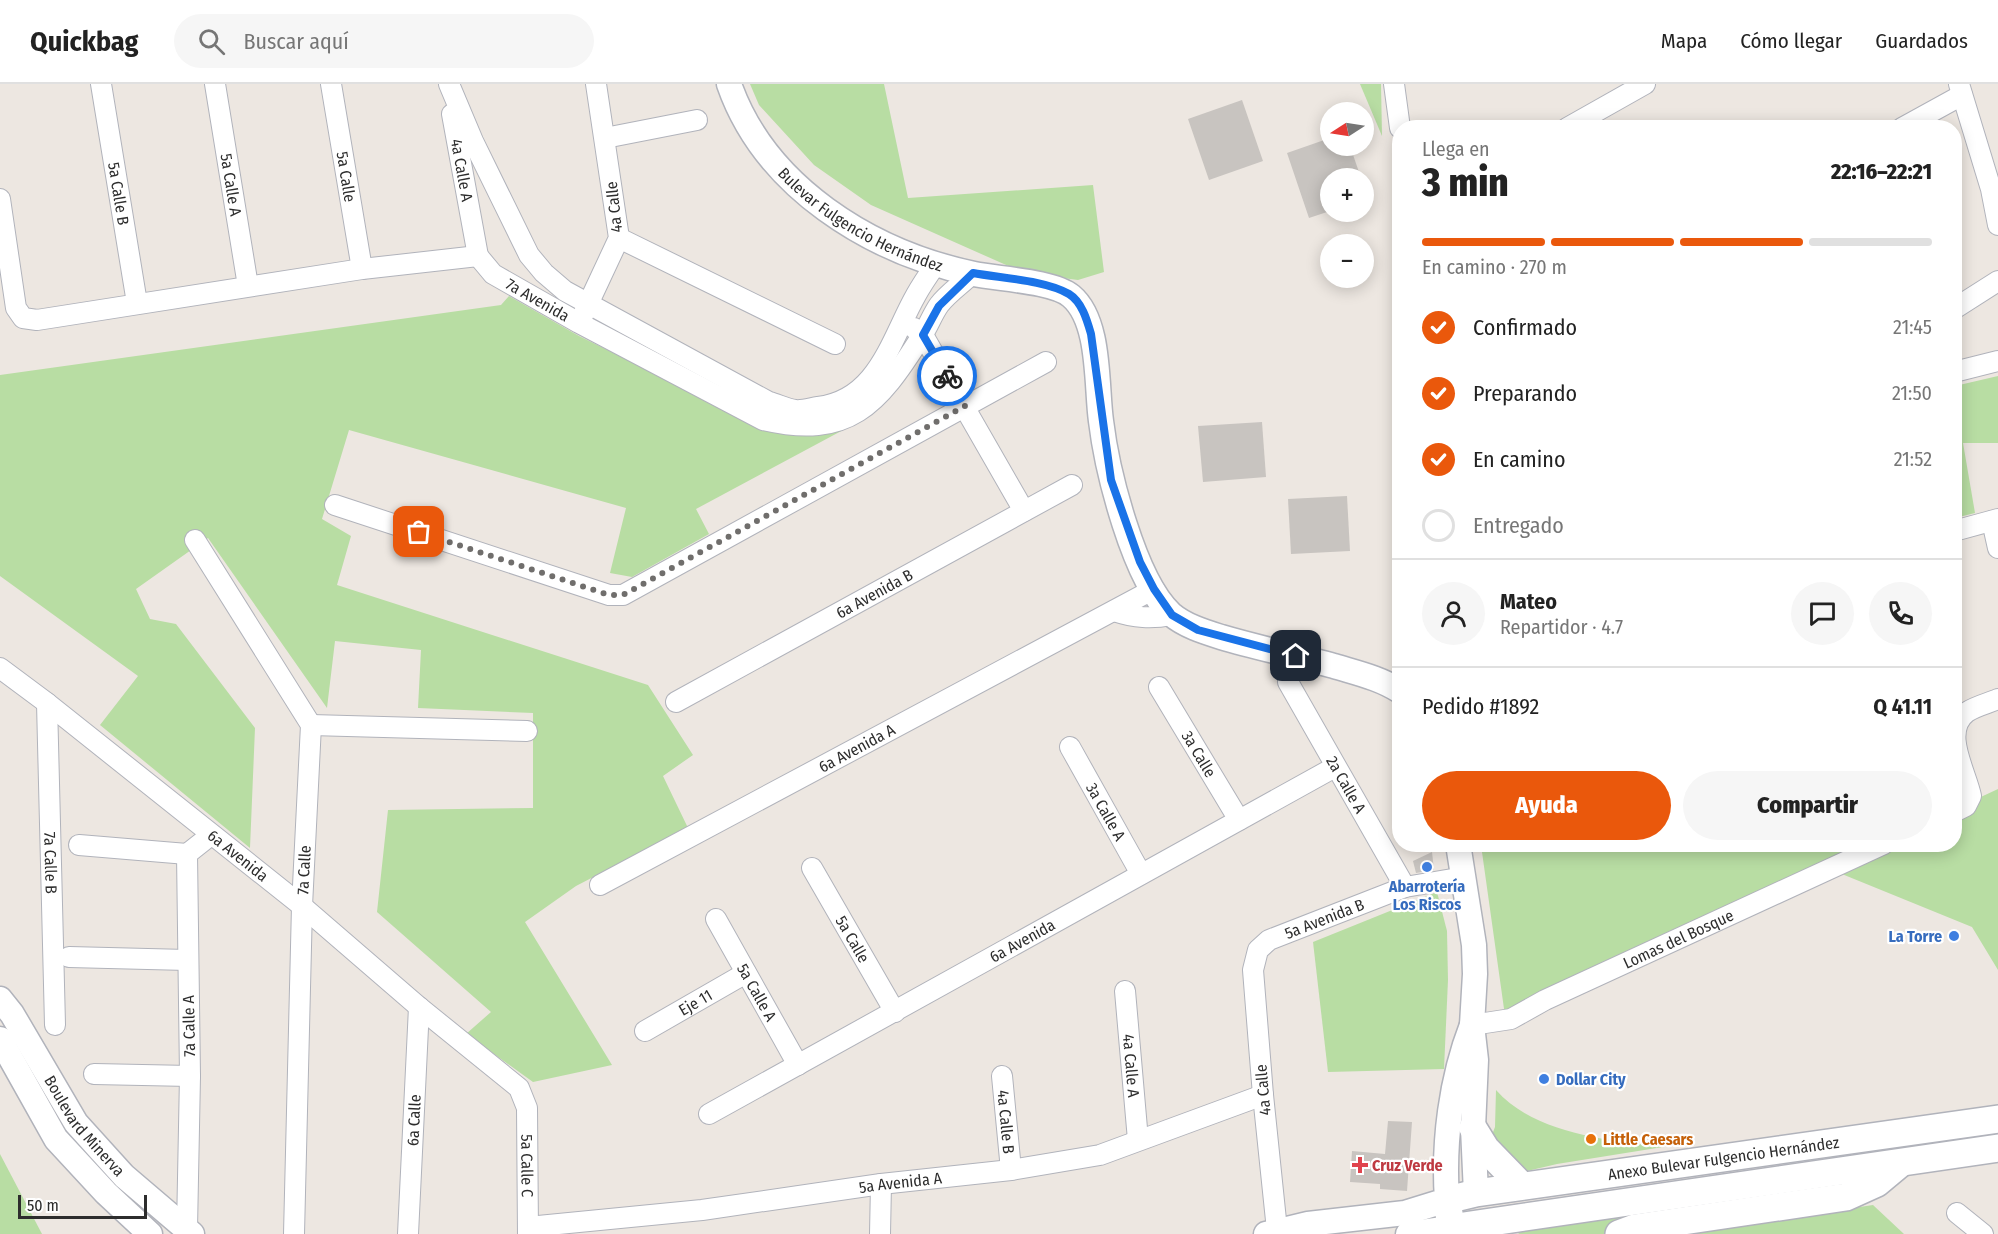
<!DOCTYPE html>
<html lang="es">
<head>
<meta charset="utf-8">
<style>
  :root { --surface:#fff; --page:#f6f6f6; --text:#222; --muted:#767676; --line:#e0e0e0; --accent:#ea580c }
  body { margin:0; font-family:"Fira Sans Condensed",sans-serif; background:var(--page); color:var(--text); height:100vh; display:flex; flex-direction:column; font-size:22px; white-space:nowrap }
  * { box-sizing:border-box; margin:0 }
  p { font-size:20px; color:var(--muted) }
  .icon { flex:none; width:33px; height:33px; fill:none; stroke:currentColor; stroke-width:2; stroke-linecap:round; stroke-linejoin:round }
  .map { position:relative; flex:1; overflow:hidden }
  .side { position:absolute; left:1392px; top:36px; width:570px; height:732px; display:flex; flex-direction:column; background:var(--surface); border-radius:24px; box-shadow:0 3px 15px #0003 }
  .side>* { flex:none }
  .needle { width:39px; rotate:258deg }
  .fabs { position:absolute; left:1320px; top:18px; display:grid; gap:12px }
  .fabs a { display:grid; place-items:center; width:54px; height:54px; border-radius:50%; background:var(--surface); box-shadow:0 3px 15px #0003; font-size:30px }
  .scale { position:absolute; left:18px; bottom:15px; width:129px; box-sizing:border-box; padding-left:6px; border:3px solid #2d2d2d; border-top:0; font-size:16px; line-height:21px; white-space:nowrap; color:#2d2d2d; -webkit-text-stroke:4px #fff; paint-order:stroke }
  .pin { position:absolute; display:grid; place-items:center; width:51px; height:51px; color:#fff; margin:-26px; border-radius:12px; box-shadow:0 3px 9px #0006 }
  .courier { position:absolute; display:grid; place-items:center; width:60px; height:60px; margin:-30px; border:4px solid #1a73e8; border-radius:50%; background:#fff; color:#222; box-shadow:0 2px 8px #0007 }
  .overview em { font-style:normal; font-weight:800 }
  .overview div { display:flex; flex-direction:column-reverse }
  .overview { display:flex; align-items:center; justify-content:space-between; height:102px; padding:0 30px }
  h1 { font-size:39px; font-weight:800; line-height:45px }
  .bar { display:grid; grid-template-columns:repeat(4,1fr); gap:9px 6px; align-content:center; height:72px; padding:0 30px }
  .bar i { height:8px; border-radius:4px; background:var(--line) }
  .bar .active { background:var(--accent) }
  .bar p { grid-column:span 4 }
  .line { display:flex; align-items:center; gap:15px; padding:0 30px; border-top:2px solid var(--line) }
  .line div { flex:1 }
  .round { display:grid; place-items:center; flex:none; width:63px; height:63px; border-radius:32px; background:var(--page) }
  ol { padding:0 30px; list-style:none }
  li { display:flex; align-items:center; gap:18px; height:66px }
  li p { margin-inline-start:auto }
  li .icon { padding:6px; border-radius:50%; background:var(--accent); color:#fff; stroke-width:4 }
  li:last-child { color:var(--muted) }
  li i { width:33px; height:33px; border:3px solid var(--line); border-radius:50% }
  .primary-button { display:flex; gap:12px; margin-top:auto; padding:12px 30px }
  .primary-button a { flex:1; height:69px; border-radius:36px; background:var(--accent); color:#fff; font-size:24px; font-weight:800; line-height:69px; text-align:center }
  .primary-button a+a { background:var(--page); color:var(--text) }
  header { display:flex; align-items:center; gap:36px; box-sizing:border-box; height:84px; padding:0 30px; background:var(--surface); border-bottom:2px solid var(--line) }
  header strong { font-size:28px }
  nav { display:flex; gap:33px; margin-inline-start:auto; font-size:21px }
  .search { width:420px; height:54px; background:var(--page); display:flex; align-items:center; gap:15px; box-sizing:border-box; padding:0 21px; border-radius:33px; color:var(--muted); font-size:22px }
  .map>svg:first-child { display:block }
</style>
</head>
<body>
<header>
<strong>Quickbag</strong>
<div class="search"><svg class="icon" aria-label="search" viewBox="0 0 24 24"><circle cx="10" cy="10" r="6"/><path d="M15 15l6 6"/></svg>Buscar aquí</div>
<nav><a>Mapa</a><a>Cómo llegar</a><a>Guardados</a></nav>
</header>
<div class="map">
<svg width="1998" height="1150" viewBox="0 0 1998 1150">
  <rect width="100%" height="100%" fill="#ede7e1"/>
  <!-- green -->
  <g fill="#b8dda3">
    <path d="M 750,0 L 884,0 L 908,114 L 1093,101 L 1104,188 L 1078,196 L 1024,189 L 871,121 L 814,81 L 759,21 Z"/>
    <path d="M 1360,0 L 1381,0 L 1382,52 Z"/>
    <path d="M 509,212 L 579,252 L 711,317 L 845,345 L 696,425 L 709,450 L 632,493 L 610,489 L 626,424 L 349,346 L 322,435 L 351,452 L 337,501 L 648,601 L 693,671 L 663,692 L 688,744 L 576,802 L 525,838 L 612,981 L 533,998 L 466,950 L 491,928 L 377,828 L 388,726 L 533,724 L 533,629 L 418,624 L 421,566 L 335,557 L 327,624 L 208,454 L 136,505 L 150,535 L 176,540 L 255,644 L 250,764 L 100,641 L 138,592 L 0,492 L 0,291 L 501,221 Z"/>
    <path d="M 1998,292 L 1998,359 L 1963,359 L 1975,429 L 1955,434 L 1955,302 Z"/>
    <path d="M 1998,705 L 1998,886 L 1972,843 L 1832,786 L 1506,939 L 1481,761 L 1954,760 L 1955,725 Z"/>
    <path d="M 1437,808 L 1447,847 L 1448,896 L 1444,985 L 1328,988 L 1313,858 Z"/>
    <path d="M 1496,1006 C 1535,1050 1607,1056 1663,1063 L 1557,1080 L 1527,1087 L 1512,1083 L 1490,1056 L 1495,1043 Z"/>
    <path d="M 0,1070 L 42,1150 L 0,1150 Z"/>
    <path d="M 1870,1093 L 1612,1150 L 1518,1150 L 1532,1140 Z"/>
    <path d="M 1873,1121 L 1904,1150 L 1680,1150 Z"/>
  </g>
  <!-- building -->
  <g fill="#c8c4c0">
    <path d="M 1242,16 L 1263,77 L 1209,96 L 1188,35 Z"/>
    <path d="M 1330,54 L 1330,62 L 1350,62 L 1361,94 L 1330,94 L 1330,127 L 1309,134 L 1287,69 Z"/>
    <path d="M 1262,338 L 1266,393 L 1203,398 L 1198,342 Z"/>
    <path d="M 1347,412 L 1350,467 L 1291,470 L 1288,415 Z"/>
    <path d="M 1432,768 L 1434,786 L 1416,789 L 1413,777 Z"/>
    <path d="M 1388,1037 L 1412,1038 L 1407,1107 L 1380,1105 L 1380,1100 L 1350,1098 L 1352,1067 L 1385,1070 Z"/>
  </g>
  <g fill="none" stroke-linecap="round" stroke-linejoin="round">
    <defs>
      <g id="minor">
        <path id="s1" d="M 101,0 L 137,219"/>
        <path id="s2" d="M 215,0 L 248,202"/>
        <path id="s3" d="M 331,0 L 362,185"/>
        <path d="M 449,0 L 473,57 L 529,171 L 544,189 L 565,207 L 769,318 C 777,320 787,325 795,326 C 802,327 811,324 818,323 C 878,316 891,255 916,211 C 922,200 929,190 936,180"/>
        <path d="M 1394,0 L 1400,44"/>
        <path d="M 1959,0 L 1991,105 L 1998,141"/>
        <path id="s4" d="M 452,30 L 478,172"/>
        <path d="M 1567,44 L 1645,0"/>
        <path d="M 1902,44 L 1962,11"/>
        <path d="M 605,54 L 697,36"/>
        <path d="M 0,115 L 16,224 L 23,234 L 37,236 L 362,185 L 478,172"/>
        <path d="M 619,154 L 835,260"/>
        <path id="s5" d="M 478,172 L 493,190 L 579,239 L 763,336 C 849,356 878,321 921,253 C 928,243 932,231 939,221 C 948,209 962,200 973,189"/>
        <path d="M 1954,225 L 1998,197"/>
        <path d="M 583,231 L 619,154 L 596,0"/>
        <path d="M 914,244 L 923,251 L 1024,427"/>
        <path d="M 1954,288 L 1998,277"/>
        <path d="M 335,421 L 609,511 L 623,511 L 1046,278"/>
        <path d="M 1992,437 L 1998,464"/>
        <path d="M 1954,447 L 1998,435"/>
        <path d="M 195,456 L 311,641 L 302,822 L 294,1150"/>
        <path d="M 1114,527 C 1135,534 1151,535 1172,531"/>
        <path id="s6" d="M 0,584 L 47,619 L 302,822 L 419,923 L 519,1004 L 527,1024 L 528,1150"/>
        <path id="s7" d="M 1288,598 L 1405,803"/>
        <path id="s8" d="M 1159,603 L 1239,736"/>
        <path id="s9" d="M 676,618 L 1072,401"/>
        <path id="s10" d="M 47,619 L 55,941"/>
        <path d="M 311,641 L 527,647"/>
        <path id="s11" d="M 1070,663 L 1141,790"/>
        <path d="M 1954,728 L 1966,722 L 1971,712 C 1966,687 1941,647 1967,628 C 1976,622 1989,619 1998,615"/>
        <path d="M 79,761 L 187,770"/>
        <path id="s12" d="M 812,784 L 895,928"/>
        <path id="s13" d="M 600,801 L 1154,505"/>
        <path id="s14" d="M 716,835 L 798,981"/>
        <path d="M 69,873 L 187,876"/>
        <path id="s15" d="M 1125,907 L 1138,1056"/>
        <path id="s16" d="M 1472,941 L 1511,935 L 1545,916 L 1884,760"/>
        <path id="s17" d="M 645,947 L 746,889"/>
        <path d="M 94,990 L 190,992"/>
        <path id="s18" d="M 1002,992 L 1011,1086"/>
        <path id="s19" d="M 709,1030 L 1335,683"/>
        <path d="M 1957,1129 L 1983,1150"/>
        <path id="s20" d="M 528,1143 L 702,1126 L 881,1100 L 1011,1086 L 1100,1071 L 1263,1011"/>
        <path d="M 187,1145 L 190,992 L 187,770 L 211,751"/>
        <path id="s21" d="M 1277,1146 L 1263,1011 L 1253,886 L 1258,866 L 1269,856 L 1405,803 L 1464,793"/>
        <path id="s22" d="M 408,1150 L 419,923"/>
        <path d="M 880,1150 L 881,1100"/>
      </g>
      <g id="tertiary">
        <path id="s23" d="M 729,0 C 765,103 870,168 974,190 C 998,195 1053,197 1071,212 C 1101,237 1096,302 1101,337 C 1107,387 1134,496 1171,530 C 1185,542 1205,548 1221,553 C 1258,564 1297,572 1334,582 C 1357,589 1380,594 1400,607"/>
        <path d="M 1458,760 L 1474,861 L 1475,890 L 1472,941 L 1476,976 L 1473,1044 L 1476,1109"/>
        <path id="s24" d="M 0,915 L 12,930 L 76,1039 L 124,1092 L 192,1150"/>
        <path d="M 0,955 L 56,1055 L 106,1109 L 150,1150"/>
        <path d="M 1266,1150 L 1308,1140 L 1405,1129 L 1447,1116 C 1443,1058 1451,995 1472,941"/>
        <path d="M 1408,1150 L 1450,1144"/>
      </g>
      <g id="secondary">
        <path d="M 1473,1044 L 1486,1065 L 1521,1101"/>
        <path d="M 1450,1144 L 1998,1064"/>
        <path id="s25" d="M 1452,1150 L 1447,1116 L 1476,1109 L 1998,1035"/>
        <path d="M 1619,1150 L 1635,1144 L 1846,1113 L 1877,1099 L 1901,1079"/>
      </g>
    </defs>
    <!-- minor casing -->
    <use href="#minor" stroke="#b1b3bb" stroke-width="22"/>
    <!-- tertiary casing -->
    <use href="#tertiary" stroke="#b1b3bb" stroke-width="27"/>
    <!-- secondary casing -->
    <use href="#secondary" stroke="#b1b3bb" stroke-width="30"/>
    <!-- minor -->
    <use href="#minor" stroke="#fff" stroke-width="20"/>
    <!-- tertiary -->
    <use href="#tertiary" stroke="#fff" stroke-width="24"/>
    <!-- secondary -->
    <use href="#secondary" stroke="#fff" stroke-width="27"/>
  </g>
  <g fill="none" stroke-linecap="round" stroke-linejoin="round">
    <!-- done -->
    <path stroke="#706e6c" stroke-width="6" stroke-dasharray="0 10.8" d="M 419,448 L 609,511 L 623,511 L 965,322 L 947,292"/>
    <!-- route -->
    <path stroke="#1a73e8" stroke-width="8" d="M 947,292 L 923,251 L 939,222 L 973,189 C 999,194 1046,196 1069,210 C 1082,218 1087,236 1091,250 L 1111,396 L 1140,478 L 1154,505 L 1172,531 L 1198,546 L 1296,572"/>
  </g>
  <!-- markers -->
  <g fill="#3f7fe0" stroke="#fff" stroke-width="2">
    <circle cx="1427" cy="783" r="6"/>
    <circle cx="1954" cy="852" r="6"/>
    <circle cx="1544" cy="995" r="6"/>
  </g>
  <circle fill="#e8710a" stroke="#fff" stroke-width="2" cx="1591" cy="1055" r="6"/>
  <path fill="#e0444e" stroke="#fff" stroke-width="2" d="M1357 1072h6v6h6v6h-6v6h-6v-6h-6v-6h6z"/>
  <g text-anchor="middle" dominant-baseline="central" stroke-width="4.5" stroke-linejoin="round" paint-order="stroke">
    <!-- street labels -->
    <g font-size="16" fill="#2d2d2d" stroke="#fff">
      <text stroke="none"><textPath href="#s4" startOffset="57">4a Calle A</textPath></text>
      <text stroke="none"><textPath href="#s3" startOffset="94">5a Calle</textPath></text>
      <text stroke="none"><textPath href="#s2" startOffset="102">5a Calle A</textPath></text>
      <text stroke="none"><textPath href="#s1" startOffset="111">5a Calle B</textPath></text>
      <text transform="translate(614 123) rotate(-96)">4a Calle</text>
      <text stroke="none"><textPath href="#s23" startOffset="196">Bulevar Fulgencio Hernández</textPath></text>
      <text stroke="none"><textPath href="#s5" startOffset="75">7a Avenida</textPath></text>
      <text stroke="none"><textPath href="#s9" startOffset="226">6a Avenida B</textPath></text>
      <text stroke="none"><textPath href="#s13" startOffset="291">6a Avenida A</textPath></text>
      <text stroke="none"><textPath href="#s8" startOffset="78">3a Calle</textPath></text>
      <text stroke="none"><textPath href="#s7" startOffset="118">2a Calle A</textPath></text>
      <text stroke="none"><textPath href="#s11" startOffset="74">3a Calle A</textPath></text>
      <text stroke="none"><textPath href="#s6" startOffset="303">6a Avenida</textPath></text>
      <text stroke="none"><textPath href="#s10" startOffset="160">7a Calle B</textPath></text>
      <text transform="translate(304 786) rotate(-87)">7a Calle</text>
      <text stroke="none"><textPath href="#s21" startOffset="356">5a Avenida B</textPath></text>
      <text stroke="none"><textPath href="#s16" startOffset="225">Lomas del Bosque</textPath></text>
      <text stroke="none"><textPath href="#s12" startOffset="82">5a Calle</textPath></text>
      <text stroke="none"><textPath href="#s19" startOffset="358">6a Avenida</textPath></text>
      <text stroke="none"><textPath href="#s14" startOffset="84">5a Calle A</textPath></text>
      <text stroke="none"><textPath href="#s17" startOffset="58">Eje 11</textPath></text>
      <text transform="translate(189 942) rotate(-91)">7a Calle A</text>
      <text stroke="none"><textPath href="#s15" startOffset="75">4a Calle A</textPath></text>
      <text transform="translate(1263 1006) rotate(-95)">4a Calle</text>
      <text stroke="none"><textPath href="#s22" startOffset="114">6a Calle</textPath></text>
      <text stroke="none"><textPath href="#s18" startOffset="46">4a Calle B</textPath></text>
      <text stroke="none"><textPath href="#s24" startOffset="153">Boulevard Minerva</textPath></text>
      <text stroke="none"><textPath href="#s25" startOffset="314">Anexo Bulevar Fulgencio Hernández</textPath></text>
      <text stroke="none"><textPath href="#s6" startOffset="747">5a Calle C</textPath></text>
      <text stroke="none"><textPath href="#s20" startOffset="375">5a Avenida A</textPath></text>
    </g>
    <!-- shop labels -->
    <g font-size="16" font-weight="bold" fill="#366cbe" stroke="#fff">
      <text x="1427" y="802">Abarrotería<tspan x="1427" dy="18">Los Riscos</tspan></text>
      <text x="1942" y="852" text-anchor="end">La Torre</text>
      <text x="1556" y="995" text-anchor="start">Dollar City</text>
    </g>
    <!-- food labels -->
    <g font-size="16" font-weight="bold" fill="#c56008" stroke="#fff" text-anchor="start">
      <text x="1603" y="1055">Little Caesars</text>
    </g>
    <!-- health labels -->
    <g font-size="16" font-weight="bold" fill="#be3a42" stroke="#fff" text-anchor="start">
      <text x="1372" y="1081">Cruz Verde</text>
    </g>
  </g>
</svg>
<div class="fabs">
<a><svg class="needle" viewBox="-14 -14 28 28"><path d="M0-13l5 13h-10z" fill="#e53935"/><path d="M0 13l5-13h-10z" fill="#767676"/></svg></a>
<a>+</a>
<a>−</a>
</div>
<div class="scale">50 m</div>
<div class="pin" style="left:419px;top:448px;background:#ea580c"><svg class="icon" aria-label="bag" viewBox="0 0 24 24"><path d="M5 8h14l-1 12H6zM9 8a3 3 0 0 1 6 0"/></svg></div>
<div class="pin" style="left:1296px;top:572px;background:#1f2937"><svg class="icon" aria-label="home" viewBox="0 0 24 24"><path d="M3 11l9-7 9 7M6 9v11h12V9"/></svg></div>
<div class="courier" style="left:947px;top:292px"><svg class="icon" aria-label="bike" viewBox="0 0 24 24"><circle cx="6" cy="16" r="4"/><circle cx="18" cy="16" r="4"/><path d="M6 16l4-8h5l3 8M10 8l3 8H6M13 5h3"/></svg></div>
<section class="side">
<div class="overview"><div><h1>3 min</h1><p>Llega en</p></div><em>22:16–22:21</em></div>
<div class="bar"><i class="active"></i><i class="active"></i><i class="active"></i><i></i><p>En camino · 270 m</p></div>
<ol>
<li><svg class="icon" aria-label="check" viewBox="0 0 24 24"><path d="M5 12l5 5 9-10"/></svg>Confirmado<p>21:45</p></li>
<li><svg class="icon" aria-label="check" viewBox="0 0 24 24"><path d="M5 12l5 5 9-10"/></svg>Preparando<p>21:50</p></li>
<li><svg class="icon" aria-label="check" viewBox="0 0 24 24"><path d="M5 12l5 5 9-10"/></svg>En camino<p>21:52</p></li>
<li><i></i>Entregado</li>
</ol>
<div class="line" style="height:108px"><a class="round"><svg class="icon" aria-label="person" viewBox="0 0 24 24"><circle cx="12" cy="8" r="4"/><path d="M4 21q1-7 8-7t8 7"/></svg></a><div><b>Mateo</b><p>Repartidor · 4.7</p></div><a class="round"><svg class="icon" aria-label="chat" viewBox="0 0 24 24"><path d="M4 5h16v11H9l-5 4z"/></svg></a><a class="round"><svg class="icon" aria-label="phone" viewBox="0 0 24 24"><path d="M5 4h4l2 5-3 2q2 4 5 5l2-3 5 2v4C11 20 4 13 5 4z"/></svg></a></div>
<div class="line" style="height:78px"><div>Pedido #1892</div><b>Q 41.11</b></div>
<div class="primary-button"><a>Ayuda</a><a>Compartir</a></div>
</section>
</div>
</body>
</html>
